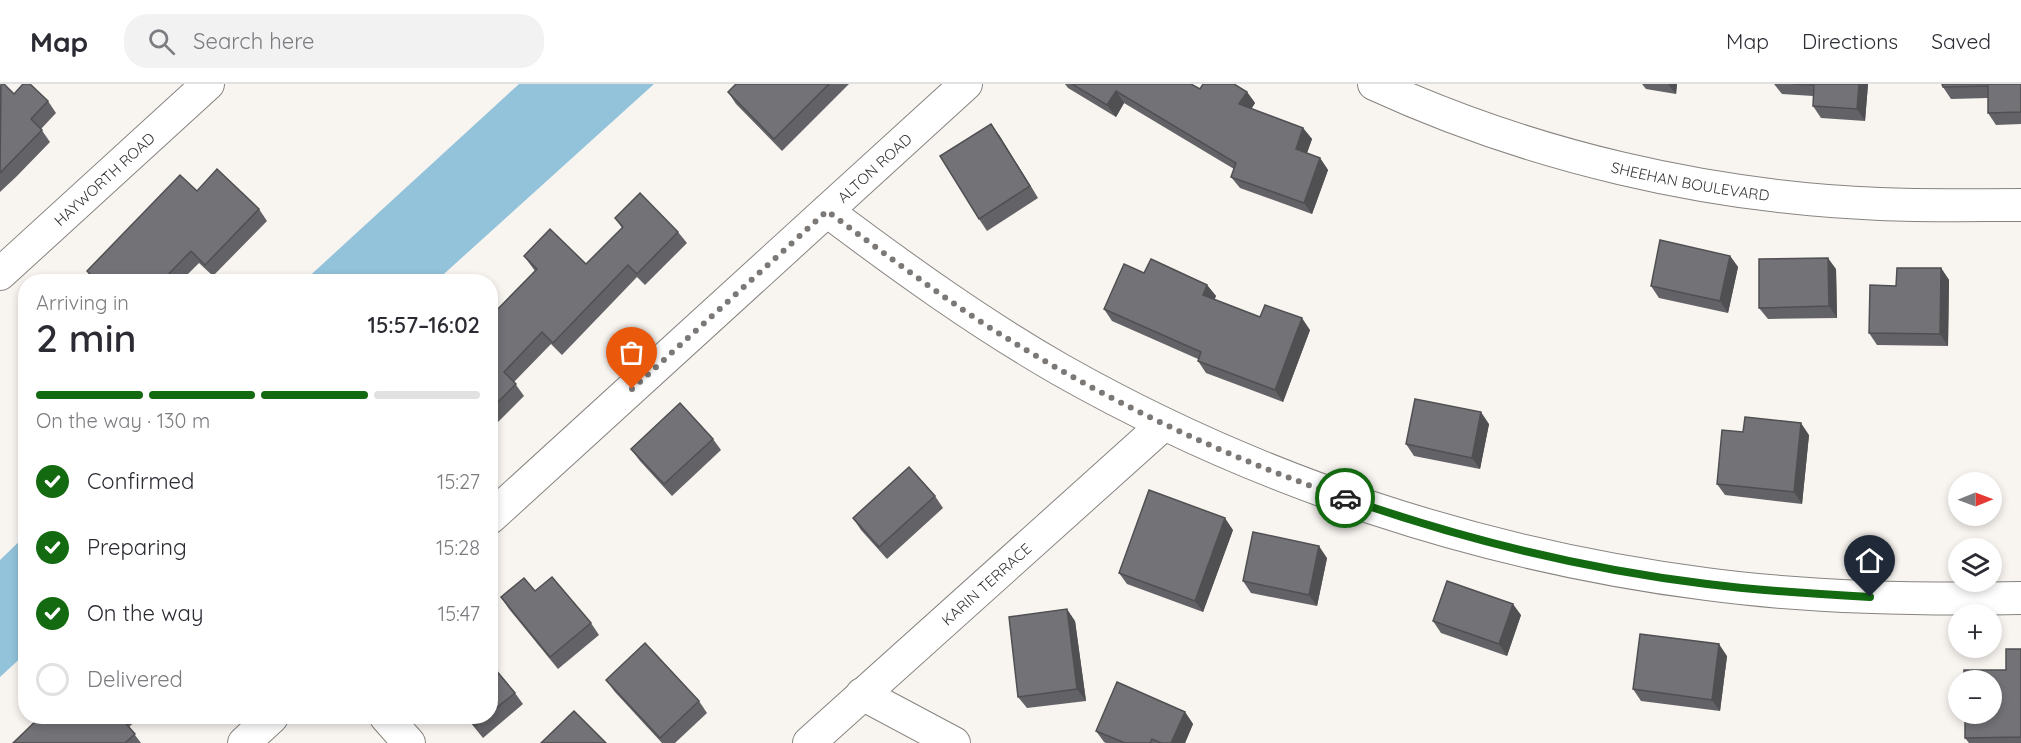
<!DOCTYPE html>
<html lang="en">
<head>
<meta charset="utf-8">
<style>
  :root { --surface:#fff; --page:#f2f2f3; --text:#2b2b33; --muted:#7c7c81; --line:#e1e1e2; --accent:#136a11 }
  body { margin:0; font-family:Quicksand,sans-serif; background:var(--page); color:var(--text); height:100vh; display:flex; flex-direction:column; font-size:22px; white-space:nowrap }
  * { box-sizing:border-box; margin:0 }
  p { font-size:20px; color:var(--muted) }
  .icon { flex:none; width:33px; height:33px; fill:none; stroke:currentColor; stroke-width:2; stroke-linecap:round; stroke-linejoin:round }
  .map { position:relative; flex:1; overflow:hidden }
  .side { position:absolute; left:18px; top:190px; width:480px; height:450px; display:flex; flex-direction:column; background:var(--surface); border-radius:24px; box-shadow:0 3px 9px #0003 }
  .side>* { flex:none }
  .needle { width:39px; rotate:89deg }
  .fabs { position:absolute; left:1948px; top:388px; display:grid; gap:12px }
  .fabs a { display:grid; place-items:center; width:54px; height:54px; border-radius:50%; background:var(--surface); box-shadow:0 3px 9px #0003; font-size:30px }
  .pin { position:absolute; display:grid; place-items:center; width:51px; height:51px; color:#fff; margin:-62px -26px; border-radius:50% 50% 50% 0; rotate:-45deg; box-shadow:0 0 6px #0007 }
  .pin .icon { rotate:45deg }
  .courier { position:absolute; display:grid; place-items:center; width:60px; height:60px; margin:-30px; border:4px solid #136a11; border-radius:50%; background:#fff; color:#222; box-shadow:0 2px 8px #0007 }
  .headline em { font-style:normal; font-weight:600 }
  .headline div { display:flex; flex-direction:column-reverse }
  .headline { display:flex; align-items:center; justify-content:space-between; height:102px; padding:0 18px }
  h1 { font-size:39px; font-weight:600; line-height:45px }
  .bar { display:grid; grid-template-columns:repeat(4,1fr); gap:9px 6px; align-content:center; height:72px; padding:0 18px }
  .bar i { height:8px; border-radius:4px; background:var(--line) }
  .bar .selected { background:var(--accent) }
  .bar p { grid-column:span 4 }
  ol { padding:0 18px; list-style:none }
  li { display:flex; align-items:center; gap:18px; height:66px }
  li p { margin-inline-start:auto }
  li .icon { padding:6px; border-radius:50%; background:var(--accent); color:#fff; stroke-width:4 }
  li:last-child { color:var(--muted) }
  li i { width:33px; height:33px; border:3px solid var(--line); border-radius:50% }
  header { display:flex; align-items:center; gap:36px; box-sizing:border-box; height:84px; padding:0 30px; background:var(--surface); border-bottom:2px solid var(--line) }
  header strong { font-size:28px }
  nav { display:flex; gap:33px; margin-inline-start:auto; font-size:21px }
  .search { width:420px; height:54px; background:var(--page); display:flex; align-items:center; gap:15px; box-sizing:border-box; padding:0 21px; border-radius:24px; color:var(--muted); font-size:22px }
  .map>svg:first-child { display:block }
</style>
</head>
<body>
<header>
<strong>Map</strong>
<div class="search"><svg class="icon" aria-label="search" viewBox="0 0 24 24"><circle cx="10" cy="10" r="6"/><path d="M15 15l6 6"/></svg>Search here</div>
<nav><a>Map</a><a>Directions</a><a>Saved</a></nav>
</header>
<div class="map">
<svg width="2021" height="659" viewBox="0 0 2021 659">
  <rect width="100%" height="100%" fill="#f8f4f0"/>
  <!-- water -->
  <g fill="#92c3da">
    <path d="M 519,0 L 654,0 L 435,198 L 303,198 Z"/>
    <path d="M 25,452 L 25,570 L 0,593 L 0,476 Z"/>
  </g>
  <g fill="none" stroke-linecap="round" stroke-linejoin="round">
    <defs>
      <g id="minor">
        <path id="s1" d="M 1374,0 C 1531,72 1707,113 1880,120 C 1927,122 1974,121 2021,121"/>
        <path d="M 827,127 C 903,184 979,239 1061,286 C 1259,398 1480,471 1706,500 C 1810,514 1916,516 2021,514"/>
        <path id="s2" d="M 0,190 L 208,0"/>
        <path id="s3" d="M 490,434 L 966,0"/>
        <path d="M 862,610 L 954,659"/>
        <path d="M 386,633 L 409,659"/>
        <path d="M 244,659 L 272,633"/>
        <path id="s4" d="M 809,659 L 1164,340"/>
      </g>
    </defs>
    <!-- minor casing -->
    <use href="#minor" stroke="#878480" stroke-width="34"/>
    <!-- minor -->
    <use href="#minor" stroke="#fff" stroke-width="32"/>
  </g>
  <!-- wall -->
  <g fill="#636266">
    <path d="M 736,0 L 849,0 L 782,67 L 736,20 L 728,8 Z"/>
    <path d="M 1065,0 L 1191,0 L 1200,5 L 1247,8 L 1255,19 L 1251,25 L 1303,44 L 1312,55 L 1307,69 L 1320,74 L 1328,86 L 1312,130 L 1240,104 L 1231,93 L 1234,85 L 1124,19 L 1116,33 L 1068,4 Z"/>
    <path d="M 1642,0 L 1677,0 L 1676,10 L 1646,5 Z"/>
    <path d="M 1774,0 L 1868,0 L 1865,37 L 1821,34 L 1813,22 L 1813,12 L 1782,10 Z"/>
    <path d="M 2021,0 L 2021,40 L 1996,41 L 1988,29 L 1988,14 L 1951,15 L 1943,3 Z"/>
    <path d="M 0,1 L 14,10 L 48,17 L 56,29 L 41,45 L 50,58 L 17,92 L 0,108 Z"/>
    <path d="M 999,51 L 1038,114 L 987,147 L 979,135 Z"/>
    <path d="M 197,107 L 259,125 L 267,137 L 213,192 L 199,179 L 180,198 L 94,198 L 87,187 Z"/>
    <path d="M 615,134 L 678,148 L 687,159 L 645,201 L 637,193 L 562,271 L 551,260 L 514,298 L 524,312 L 495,341 L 490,336 L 490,233 L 535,187 L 524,172 L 586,180 L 622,144 Z"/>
    <path d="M 1730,172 L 1738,183 L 1728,229 L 1659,214 L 1651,202 Z"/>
    <path d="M 1941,184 L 1949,196 L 1948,262 L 1877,261 L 1869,249 L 1896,202 Z"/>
    <path d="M 1836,185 L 1837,234 L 1768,235 L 1759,224 Z"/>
    <path d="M 1144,189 L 1207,201 L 1216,212 L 1214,216 L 1260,233 L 1310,246 L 1283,318 L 1206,289 L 1198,277 L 1198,275 L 1112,237 L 1104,225 Z"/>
    <path d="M 1489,340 L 1480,385 L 1414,372 L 1406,360 Z"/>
    <path d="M 1743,348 L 1809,351 L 1802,420 L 1725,411 L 1717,400 Z"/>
    <path d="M 713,355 L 721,366 L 672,412 L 640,377 L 631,365 Z"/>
    <path d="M 935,412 L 943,424 L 887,475 L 861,446 L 853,434 Z"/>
    <path d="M 1233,446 L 1203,528 L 1127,500 L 1119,489 Z"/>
    <path d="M 1327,474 L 1317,522 L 1251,509 L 1243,497 Z"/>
    <path d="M 535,507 L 591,539 L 599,551 L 558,585 L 509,525 L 501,513 Z"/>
    <path d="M 1521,531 L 1507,572 L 1441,549 L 1433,537 Z"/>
    <path d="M 1075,537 L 1086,617 L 1027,624 L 1018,613 Z"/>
    <path d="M 2021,565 L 2021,659 L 1969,659 L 1965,654 L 2006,586 Z"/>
    <path d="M 1727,572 L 1720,627 L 1641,617 L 1633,605 Z"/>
    <path d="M 490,579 L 515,609 L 523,620 L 483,654 L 466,633 L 490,633 Z"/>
    <path d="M 606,596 L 699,617 L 707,629 L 675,659 L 662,659 L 615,608 Z"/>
    <path d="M 1185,628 L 1193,640 L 1185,659 L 1106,659 L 1104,658 L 1096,647 Z"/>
    <path d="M 40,633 L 140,633 L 129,643 L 141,659 L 13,659 Z"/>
  </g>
  <!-- shaded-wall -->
  <g fill="#505053">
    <path d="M 1668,0 L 1677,0 L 1676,10 Z"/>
    <path d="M 1859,0 L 1868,0 L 1865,37 L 1857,25 Z"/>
    <path d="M 1116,7 L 1124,19 L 1116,33 L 1107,21 Z"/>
    <path d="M 1247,8 L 1255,19 L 1247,32 L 1239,20 Z"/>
    <path d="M 991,40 L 999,51 L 1038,114 L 1030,102 Z"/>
    <path d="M 1303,44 L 1312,55 L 1304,77 L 1296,65 Z"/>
    <path d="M 1320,74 L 1328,86 L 1312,130 L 1304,119 Z"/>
    <path d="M 1730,172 L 1738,183 L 1728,229 L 1720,217 Z"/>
    <path d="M 1828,174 L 1836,185 L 1837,234 L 1829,222 Z"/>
    <path d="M 1941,184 L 1949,196 L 1948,262 L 1940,250 Z"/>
    <path d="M 1207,201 L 1216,212 L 1211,223 L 1203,211 Z"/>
    <path d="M 1302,234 L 1310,246 L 1283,318 L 1275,306 Z"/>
    <path d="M 1481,328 L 1489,340 L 1480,385 L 1472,374 Z"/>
    <path d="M 1801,339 L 1809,351 L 1802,420 L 1794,408 Z"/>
    <path d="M 1225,434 L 1233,446 L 1203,528 L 1195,517 Z"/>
    <path d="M 1319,462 L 1327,474 L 1317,522 L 1309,511 Z"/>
    <path d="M 1513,520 L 1521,531 L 1507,572 L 1499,560 Z"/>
    <path d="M 1067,525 L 1075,537 L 1086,617 L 1077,605 Z"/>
    <path d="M 1719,560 L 1727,572 L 1720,627 L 1712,616 Z"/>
    <path d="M 1185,628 L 1193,640 L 1185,659 L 1171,659 Z"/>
  </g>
  <!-- building -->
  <g fill="#737277" stroke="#505053" stroke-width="1.5">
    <path d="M 1,0 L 4,0 L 14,10 L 23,0 L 30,0 L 48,17 L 31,35 L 42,46 L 0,89 Z"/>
    <path d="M 736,0 L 829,0 L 774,55 L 728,8 Z"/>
    <path d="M 1072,0 L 1191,0 L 1200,5 L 1203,0 L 1234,0 L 1247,8 L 1239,20 L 1303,44 L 1296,65 L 1320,74 L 1304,119 L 1231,93 L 1236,79 L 1116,7 L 1107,21 Z"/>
    <path d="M 1793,0 L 1859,0 L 1857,25 L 1813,22 L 1814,1 Z"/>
    <path d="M 1942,0 L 2021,0 L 2021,28 L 1988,29 L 1988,2 L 1943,3 Z"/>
    <path d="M 991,40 L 1030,102 L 979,135 L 940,72 Z"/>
    <path d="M 217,85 L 259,125 L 205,181 L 191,167 L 161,198 L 98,198 L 87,187 L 180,91 L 197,107 Z"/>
    <path d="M 640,109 L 678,148 L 637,190 L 628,181 L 553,259 L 542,248 L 504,288 L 516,300 L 490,326 L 490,233 L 537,185 L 524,172 L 550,145 L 586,180 L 623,143 L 615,134 Z"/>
    <path d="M 1660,156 L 1730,172 L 1720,217 L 1651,202 Z"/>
    <path d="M 1828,174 L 1829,222 L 1759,224 L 1759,175 Z"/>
    <path d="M 1151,175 L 1207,201 L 1203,211 L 1260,233 L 1265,221 L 1302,234 L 1275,306 L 1198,277 L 1201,268 L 1104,225 L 1124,180 L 1144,189 Z"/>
    <path d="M 1897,184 L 1941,184 L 1940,250 L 1869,249 L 1870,201 L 1896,202 Z"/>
    <path d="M 1415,315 L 1481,328 L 1472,374 L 1406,360 Z"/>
    <path d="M 680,319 L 713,355 L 664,400 L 631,365 Z"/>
    <path d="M 1745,333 L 1801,339 L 1794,408 L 1717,400 L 1722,346 L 1743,348 Z"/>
    <path d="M 909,383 L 935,412 L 879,463 L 853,434 Z"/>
    <path d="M 1149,406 L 1225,434 L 1195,517 L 1119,489 Z"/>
    <path d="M 1253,448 L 1319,462 L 1309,511 L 1243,497 Z"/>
    <path d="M 552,493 L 591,539 L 550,573 L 501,513 L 524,494 L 535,507 Z"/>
    <path d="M 1447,497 L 1513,520 L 1499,560 L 1433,537 Z"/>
    <path d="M 1067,525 L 1077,605 L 1018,613 L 1009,533 Z"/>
    <path d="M 1640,550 L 1719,560 L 1712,616 L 1633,605 Z"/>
    <path d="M 645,559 L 699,617 L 660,654 L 606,596 Z"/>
    <path d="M 2006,565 L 2021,565 L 2021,653 L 1965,654 L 1965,630 L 1992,630 L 1992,597 L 1964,597 L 1964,586 L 2006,586 Z"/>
    <path d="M 490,579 L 515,609 L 490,629 Z"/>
    <path d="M 1117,598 L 1185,628 L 1171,659 L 1161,659 L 1152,655 L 1150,659 L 1125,659 L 1096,647 Z"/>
    <path d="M 574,627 L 606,659 L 541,659 Z"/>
    <path d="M 40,633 L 120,633 L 135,650 L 125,659 L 13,659 Z"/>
    <path d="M 468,633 L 486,633 L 475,642 Z"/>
  </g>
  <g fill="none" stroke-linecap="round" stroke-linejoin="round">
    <!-- done -->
    <path stroke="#7b7876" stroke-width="6" stroke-dasharray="0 10.8" d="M 632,305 L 827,127 C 877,164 926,201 978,236 C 1092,310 1217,370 1345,414"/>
    <!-- route -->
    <path stroke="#136a11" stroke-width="8" d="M 1345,414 C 1462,455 1584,485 1707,500 C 1761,507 1815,510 1870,513"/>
  </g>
  <g text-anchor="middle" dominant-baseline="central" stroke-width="6" stroke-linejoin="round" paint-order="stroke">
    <!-- street labels -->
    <g font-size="15" fill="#383635" stroke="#fff">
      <text stroke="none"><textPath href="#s3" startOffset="520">ALTON ROAD</textPath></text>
      <text stroke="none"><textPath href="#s2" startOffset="141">HAYWORTH ROAD</textPath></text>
      <text stroke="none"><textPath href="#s1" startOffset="332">SHEEHAN BOULEVARD</textPath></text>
      <text stroke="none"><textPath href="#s4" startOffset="238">KARIN TERRACE</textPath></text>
    </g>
  </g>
</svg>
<div class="fabs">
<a><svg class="needle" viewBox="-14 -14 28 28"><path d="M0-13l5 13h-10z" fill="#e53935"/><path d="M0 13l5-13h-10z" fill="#7c7c81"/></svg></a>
<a><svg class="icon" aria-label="layers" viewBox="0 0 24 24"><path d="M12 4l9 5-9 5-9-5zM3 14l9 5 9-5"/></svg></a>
<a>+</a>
<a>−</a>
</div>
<div class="pin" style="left:632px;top:305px;background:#ea580c"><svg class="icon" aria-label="bag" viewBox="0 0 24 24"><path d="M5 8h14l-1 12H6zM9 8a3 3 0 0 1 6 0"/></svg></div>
<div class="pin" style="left:1870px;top:513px;background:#1f2937"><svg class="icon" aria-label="home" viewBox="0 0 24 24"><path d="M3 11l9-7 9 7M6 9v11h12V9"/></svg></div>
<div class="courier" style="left:1345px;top:414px"><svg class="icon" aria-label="car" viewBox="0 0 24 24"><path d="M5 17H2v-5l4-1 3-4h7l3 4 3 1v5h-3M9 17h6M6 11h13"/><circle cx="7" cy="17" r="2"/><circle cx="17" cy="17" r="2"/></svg></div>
<section class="side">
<div class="headline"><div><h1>2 min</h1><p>Arriving in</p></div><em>15:57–16:02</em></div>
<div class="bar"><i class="selected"></i><i class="selected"></i><i class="selected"></i><i></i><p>On the way · 130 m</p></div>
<ol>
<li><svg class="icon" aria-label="check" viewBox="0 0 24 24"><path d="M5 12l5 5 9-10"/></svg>Confirmed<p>15:27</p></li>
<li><svg class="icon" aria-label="check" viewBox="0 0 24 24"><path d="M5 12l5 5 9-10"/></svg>Preparing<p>15:28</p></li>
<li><svg class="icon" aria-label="check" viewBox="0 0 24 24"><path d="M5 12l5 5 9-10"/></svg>On the way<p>15:47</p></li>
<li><i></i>Delivered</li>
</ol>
</section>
</div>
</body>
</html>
